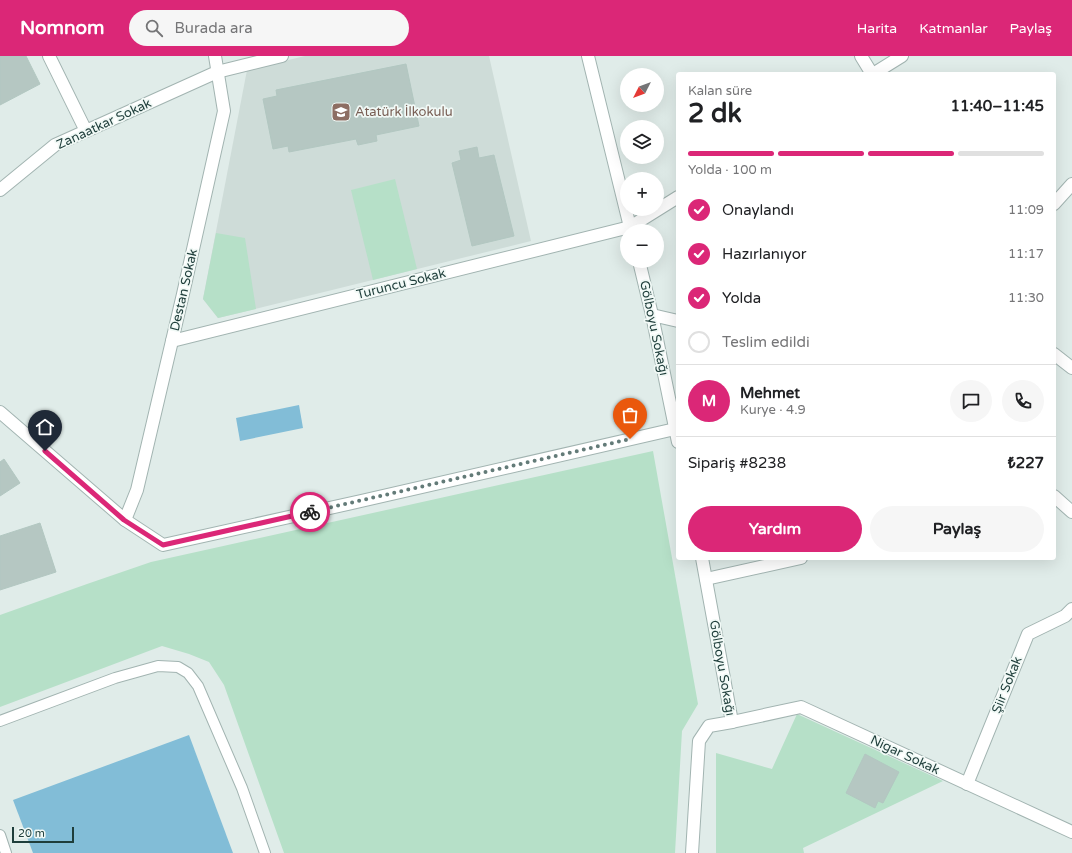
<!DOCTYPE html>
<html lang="tr">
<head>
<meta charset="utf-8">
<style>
  :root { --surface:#fff; --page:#f6f6f6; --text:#202124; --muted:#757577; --line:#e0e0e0; --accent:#db2777 }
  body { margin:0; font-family:"Varela Round",sans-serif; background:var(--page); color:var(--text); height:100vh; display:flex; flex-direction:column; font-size:15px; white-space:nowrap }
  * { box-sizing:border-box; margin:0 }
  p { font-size:13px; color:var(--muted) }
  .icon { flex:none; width:22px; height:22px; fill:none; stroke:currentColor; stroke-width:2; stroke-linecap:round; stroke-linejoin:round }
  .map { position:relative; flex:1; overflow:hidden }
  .details { position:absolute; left:676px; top:16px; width:380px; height:488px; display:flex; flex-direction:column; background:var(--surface); border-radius:4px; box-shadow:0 4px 16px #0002 }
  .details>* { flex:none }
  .needle { width:26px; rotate:228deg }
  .controls { position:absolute; left:620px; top:12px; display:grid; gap:8px }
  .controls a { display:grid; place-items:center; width:44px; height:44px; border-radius:50%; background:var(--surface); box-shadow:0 4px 16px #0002; font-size:20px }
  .scale { position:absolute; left:12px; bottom:10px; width:62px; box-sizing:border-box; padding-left:4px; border:2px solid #1f3e3b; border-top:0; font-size:11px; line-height:14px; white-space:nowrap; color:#1f3e3b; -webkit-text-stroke:3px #f1f9f6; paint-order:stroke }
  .pin { position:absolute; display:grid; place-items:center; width:34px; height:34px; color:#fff; margin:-41px -17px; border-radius:50% 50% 50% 0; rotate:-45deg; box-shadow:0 0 4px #0007 }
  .pin .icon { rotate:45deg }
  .courier { position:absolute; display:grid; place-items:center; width:40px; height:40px; margin:-20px; border:3px solid #db2777; border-radius:50%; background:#fff; color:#222; box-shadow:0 1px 5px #0007 }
  .summary em { font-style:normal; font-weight:700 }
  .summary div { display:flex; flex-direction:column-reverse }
  .summary { display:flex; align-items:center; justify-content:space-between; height:68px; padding:0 12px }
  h1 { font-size:26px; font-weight:700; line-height:30px }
  .bar { display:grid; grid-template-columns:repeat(4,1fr); gap:6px 4px; align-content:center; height:48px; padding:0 12px }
  .bar i { height:5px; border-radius:3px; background:var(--line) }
  .bar .current { background:var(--accent) }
  .bar p { grid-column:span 4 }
  .line { display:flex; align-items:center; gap:10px; padding:0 12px; border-top:1px solid var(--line) }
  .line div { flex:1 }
  .round { display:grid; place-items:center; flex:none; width:42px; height:42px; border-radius:21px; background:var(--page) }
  ol { padding:0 12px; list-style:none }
  li { display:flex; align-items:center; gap:12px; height:44px }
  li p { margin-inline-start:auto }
  li .icon { padding:4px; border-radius:50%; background:var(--accent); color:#fff; stroke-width:4 }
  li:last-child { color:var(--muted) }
  li i { width:22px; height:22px; border:2px solid var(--line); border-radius:50% }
  .primary-button { display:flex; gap:8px; margin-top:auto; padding:8px 12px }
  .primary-button a { flex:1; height:46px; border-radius:24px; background:var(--accent); color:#fff; font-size:16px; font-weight:700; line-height:46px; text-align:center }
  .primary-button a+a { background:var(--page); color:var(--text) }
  header { display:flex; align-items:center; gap:24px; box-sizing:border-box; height:56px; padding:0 20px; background:var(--accent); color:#fff }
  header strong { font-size:19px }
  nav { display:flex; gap:22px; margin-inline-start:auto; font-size:14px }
  .search { width:280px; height:36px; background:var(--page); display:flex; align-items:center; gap:10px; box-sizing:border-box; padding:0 14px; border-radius:22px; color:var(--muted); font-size:15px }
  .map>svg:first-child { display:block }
</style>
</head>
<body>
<header>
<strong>Nomnom</strong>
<div class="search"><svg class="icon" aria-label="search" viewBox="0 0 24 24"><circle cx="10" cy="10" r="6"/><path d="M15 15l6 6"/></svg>Burada ara</div>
<nav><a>Harita</a><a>Katmanlar</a><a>Paylaş</a></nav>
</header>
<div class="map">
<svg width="1072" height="797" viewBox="0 0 1072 797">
  <rect width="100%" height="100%" fill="#e0ece9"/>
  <!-- built -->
  <path fill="#cedcd8" d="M 305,0 L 489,0 L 531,185 L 218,262 L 203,243 L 247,14 Z"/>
  <!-- green -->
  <g fill="#b6e0c8">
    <path d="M 395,123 L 417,213 L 373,224 L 351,134 Z"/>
    <path d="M 216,177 L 245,182 L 256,253 L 218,262 L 203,243 Z"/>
    <path d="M 653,395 L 698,648 L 682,675 L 675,797 L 284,797 L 224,629 L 209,606 L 189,598 L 162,590 L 0,651 L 0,559 L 87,528 L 151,506 Z"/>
    <path d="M 797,658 L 943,725 L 803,792 L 804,797 L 716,797 L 716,697 L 772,713 Z"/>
  </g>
  <!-- water -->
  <g fill="#82bdd7">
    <path d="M 299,349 L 303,372 L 240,385 L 236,362 Z"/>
    <path d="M 189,679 L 233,797 L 33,797 L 13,744 Z"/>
  </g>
  <!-- building -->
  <g fill="#b5c7c2" stroke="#b2c7c1">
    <path d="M 0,0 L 26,0 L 40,28 L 0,49 Z"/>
    <path d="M 406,8 L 419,70 L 376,79 L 377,85 L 358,89 L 356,83 L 289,96 L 288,90 L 273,93 L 263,43 L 277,40 L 276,34 Z"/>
    <path d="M 477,91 L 479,102 L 494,99 L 514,180 L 472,190 L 452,107 L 461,104 L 459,95 Z"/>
    <path d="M 4,403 L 20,427 L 0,440 L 0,406 Z"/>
    <path d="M 40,467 L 56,516 L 0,534 L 0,480 Z"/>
    <path d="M 865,698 L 899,716 L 883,747 L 878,745 L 875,752 L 846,737 Z"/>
  </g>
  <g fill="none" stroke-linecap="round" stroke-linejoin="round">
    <defs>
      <g id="service">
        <path d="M 0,665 L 115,622 L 158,610 L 178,611 L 188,617 L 198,630 L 242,732 L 265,797"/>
        <path d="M 0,779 L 6,797"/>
      </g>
      <g id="minor">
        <path d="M 49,0 L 86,75"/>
        <path d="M 588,0 L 631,175"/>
        <path d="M 861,0 L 872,18"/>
        <path d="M 873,18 L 902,0"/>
        <path d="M 0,134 L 55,89 L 217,16 L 282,0"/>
        <path d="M 1054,148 L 1072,128"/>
        <path d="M 639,205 L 652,259 L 678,386"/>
        <path d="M 652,259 L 678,265"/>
        <path d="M 172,285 L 630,171 L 678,141"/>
        <path d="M 1054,298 L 1072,312"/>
        <path d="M 0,356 L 125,464 L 163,489 L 361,445 L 675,373 L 678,373"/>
        <path d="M 1054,440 L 1072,456"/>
        <path d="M 125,464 L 137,434 L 183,238 L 224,55 L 215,0"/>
        <path d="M 706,523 L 801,502"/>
        <path d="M 732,666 L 801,651 L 1072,776"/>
        <path d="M 967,728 L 1028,578 L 1065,560 L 1072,553"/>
        <path d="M 692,797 L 699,685 L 709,670 L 732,666 L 702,502"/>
      </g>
    </defs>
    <!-- service casing -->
    <use href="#service" stroke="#a2b4b1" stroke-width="12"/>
    <!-- minor casing -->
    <use href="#minor" stroke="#a2b4b1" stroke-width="14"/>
    <!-- service -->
    <use href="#service" stroke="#fff" stroke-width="10"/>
    <!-- minor -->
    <use href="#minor" stroke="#fff" stroke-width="12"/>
  </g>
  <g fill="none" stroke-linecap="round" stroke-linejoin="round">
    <!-- done -->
    <path stroke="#637b78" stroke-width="4" stroke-dasharray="0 7.2" d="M 310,456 L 630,383"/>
    <!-- route -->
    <path stroke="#db2777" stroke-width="5" d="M 45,395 L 124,464 L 163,489 L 310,456"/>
  </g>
  <!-- icons -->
  <defs>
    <symbol id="school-square" viewBox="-11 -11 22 22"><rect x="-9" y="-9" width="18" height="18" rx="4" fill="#8d6e63" stroke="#f1f9f6"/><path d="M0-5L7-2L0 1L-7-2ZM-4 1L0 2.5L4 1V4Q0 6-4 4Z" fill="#fff"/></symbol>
  </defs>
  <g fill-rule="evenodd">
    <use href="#school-square" x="330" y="45" width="22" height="22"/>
  </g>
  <g text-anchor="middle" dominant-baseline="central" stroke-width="3.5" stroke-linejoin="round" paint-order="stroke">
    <!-- education labels -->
    <g font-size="13" fill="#785e54" stroke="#f1f9f6" text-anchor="start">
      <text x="355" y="56">Atatürk İlkokulu</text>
    </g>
    <!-- street labels -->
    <g font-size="13" fill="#1f3e3b" stroke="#f1f9f6">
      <text transform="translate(104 68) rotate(-25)">Zanaatkar Sokak</text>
      <text transform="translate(401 228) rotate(-14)">Turuncu Sokak</text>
      <text transform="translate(184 234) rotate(-77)">Destan Sokak</text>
      <text transform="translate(654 272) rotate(78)">Gölboyu Sokağı</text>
      <text transform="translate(722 612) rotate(80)">Gölboyu Sokağı</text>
      <text transform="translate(1007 629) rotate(-68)">Şiir Sokak</text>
      <text transform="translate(905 699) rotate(25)">Nigar Sokak</text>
    </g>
  </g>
</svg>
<div class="controls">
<a><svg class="needle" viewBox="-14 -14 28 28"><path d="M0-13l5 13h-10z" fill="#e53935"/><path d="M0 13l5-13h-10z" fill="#757577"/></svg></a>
<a><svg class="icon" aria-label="layers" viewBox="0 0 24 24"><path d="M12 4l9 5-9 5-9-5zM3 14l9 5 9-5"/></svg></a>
<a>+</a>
<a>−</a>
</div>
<div class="scale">20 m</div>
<div class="pin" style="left:630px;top:383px;background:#ea580c"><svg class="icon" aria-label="bag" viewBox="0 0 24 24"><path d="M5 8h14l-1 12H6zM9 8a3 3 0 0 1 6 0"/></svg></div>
<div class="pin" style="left:45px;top:395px;background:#1f2937"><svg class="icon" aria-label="home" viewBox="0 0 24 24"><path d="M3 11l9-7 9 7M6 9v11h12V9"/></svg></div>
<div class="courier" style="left:310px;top:456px"><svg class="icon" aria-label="bike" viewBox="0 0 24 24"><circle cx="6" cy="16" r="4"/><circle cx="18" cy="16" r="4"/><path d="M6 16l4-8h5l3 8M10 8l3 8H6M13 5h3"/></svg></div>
<section class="details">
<div class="summary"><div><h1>2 dk</h1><p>Kalan süre</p></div><em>11:40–11:45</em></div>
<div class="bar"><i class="current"></i><i class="current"></i><i class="current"></i><i></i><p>Yolda · 100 m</p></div>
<ol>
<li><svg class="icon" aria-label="check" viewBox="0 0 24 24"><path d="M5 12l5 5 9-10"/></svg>Onaylandı<p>11:09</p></li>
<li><svg class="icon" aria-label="check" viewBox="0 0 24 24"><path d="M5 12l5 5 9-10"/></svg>Hazırlanıyor<p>11:17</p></li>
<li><svg class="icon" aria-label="check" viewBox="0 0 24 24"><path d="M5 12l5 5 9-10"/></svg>Yolda<p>11:30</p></li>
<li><i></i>Teslim edildi</li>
</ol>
<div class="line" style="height:72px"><b class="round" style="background:var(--accent);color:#fff">M</b><div><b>Mehmet</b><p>Kurye · 4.9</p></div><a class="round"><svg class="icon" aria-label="chat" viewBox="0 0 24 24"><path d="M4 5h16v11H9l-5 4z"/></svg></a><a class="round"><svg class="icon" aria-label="phone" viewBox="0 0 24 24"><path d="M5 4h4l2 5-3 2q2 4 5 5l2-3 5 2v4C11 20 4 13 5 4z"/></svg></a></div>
<div class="line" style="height:52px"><div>Sipariş #8238</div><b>₺227</b></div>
<div class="primary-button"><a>Yardım</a><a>Paylaş</a></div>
</section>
</div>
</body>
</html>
